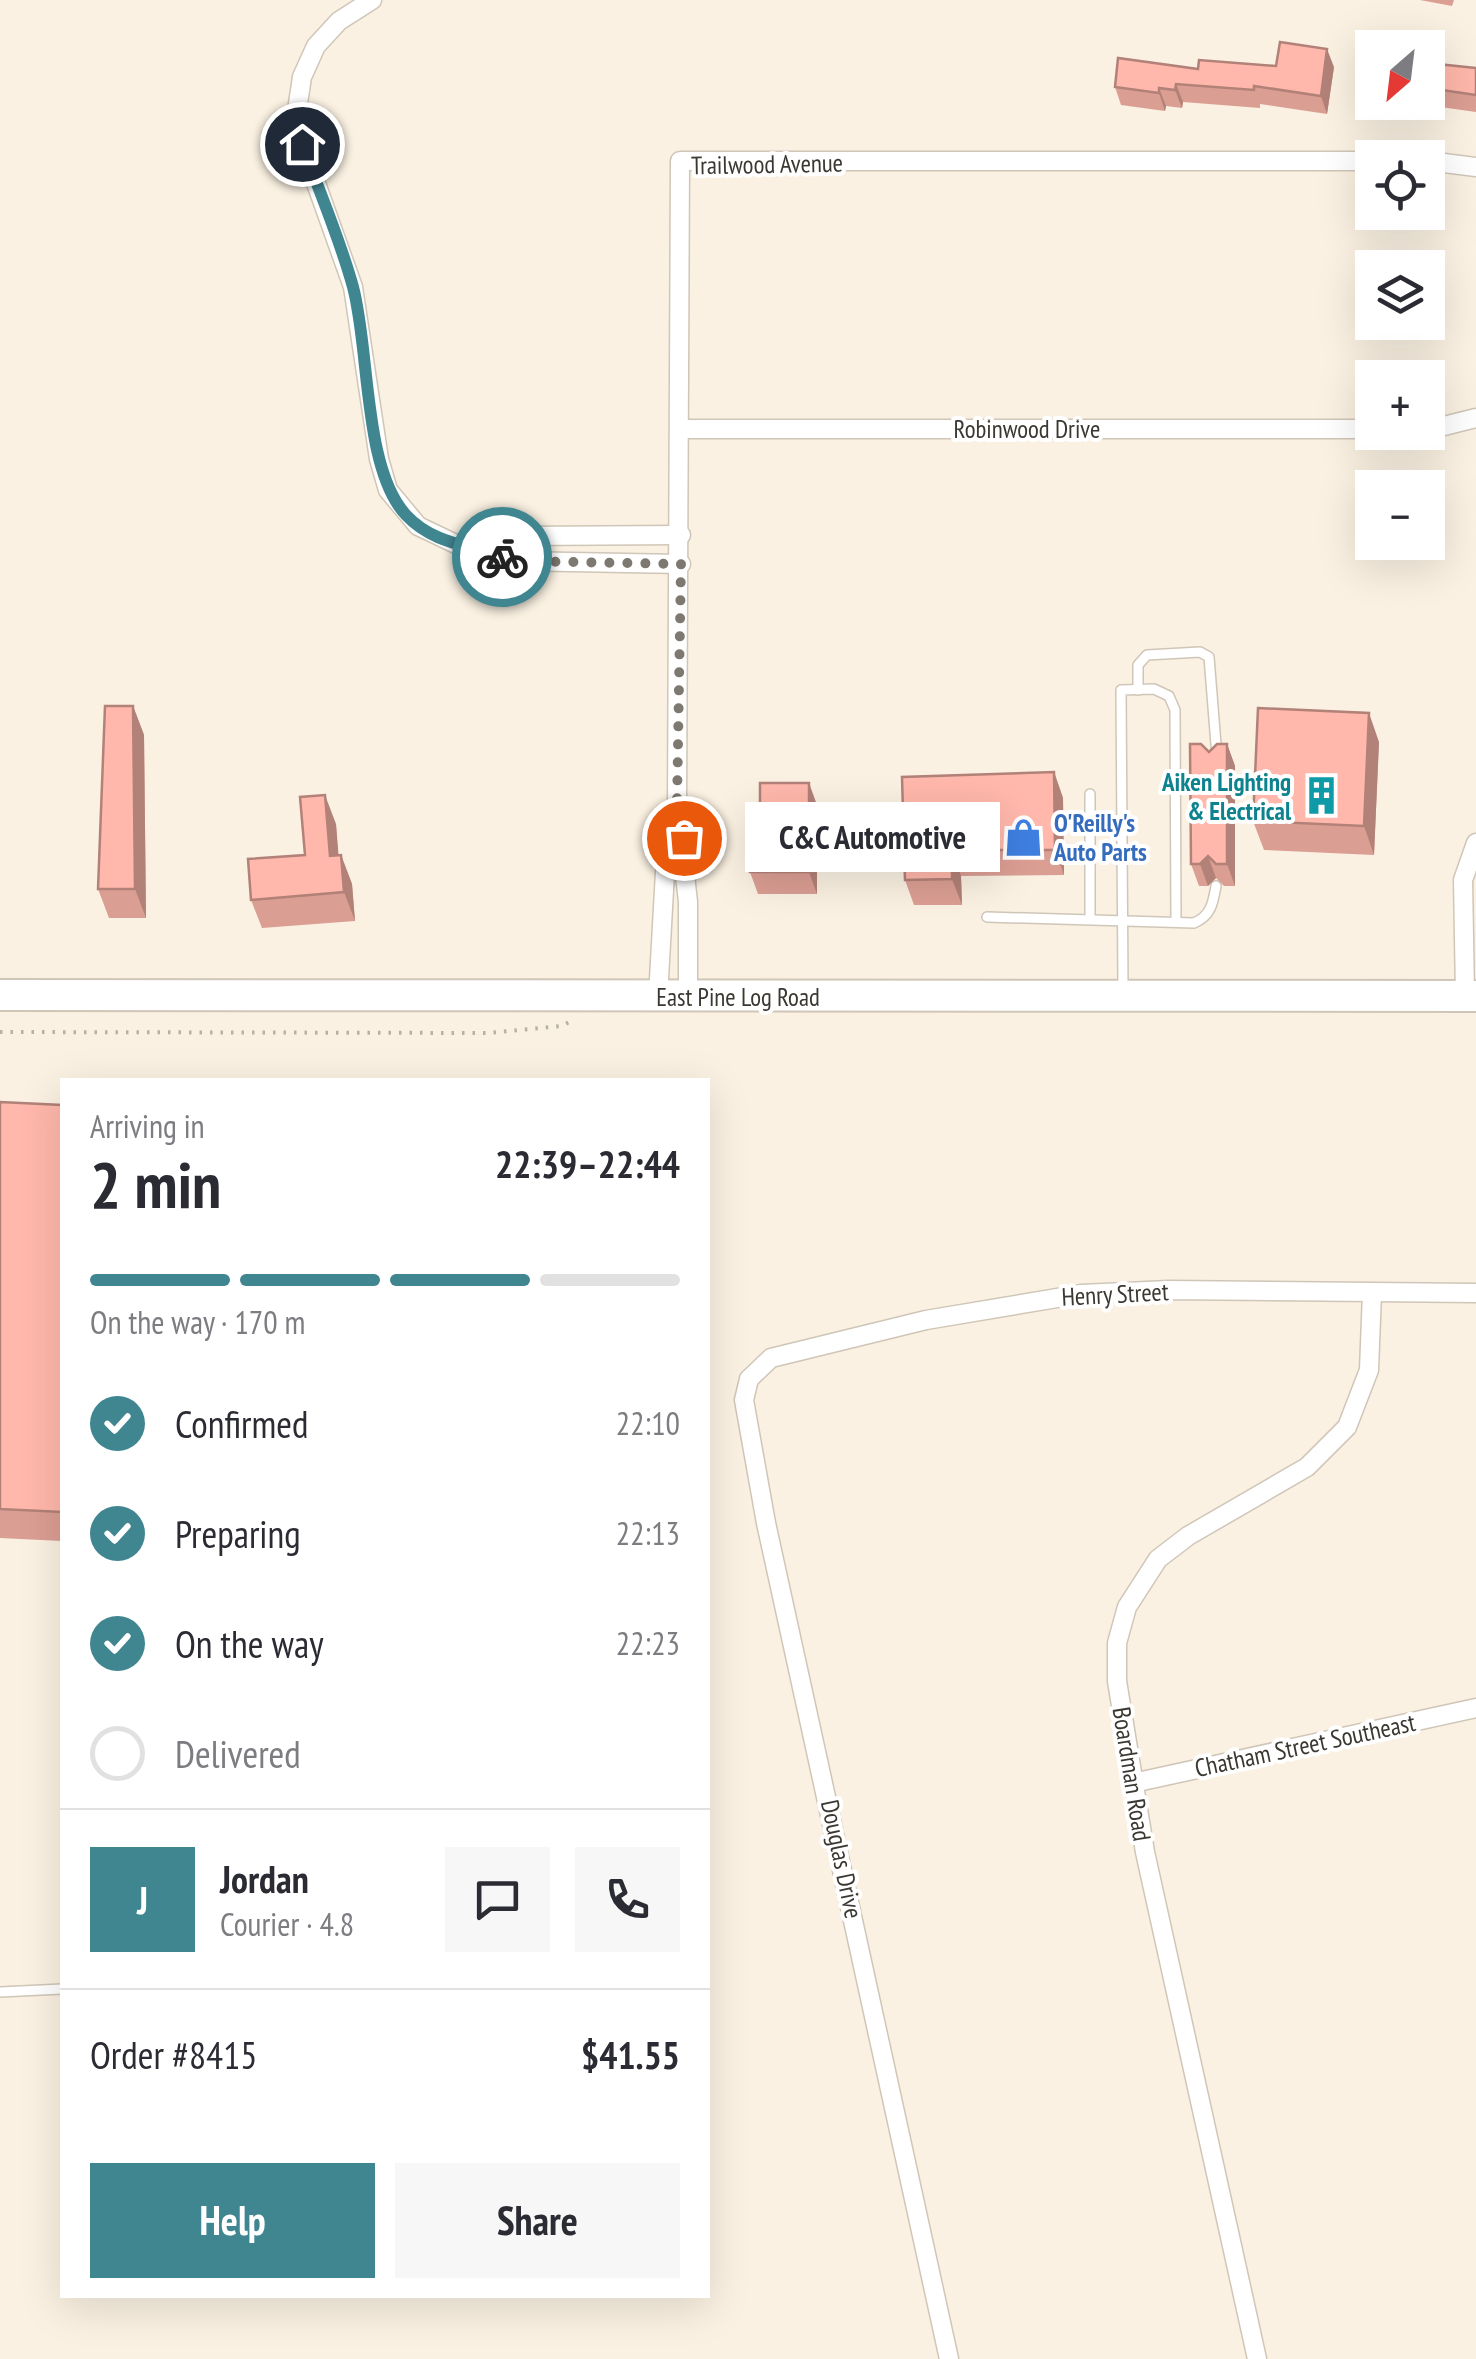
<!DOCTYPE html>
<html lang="en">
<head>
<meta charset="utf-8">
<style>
  :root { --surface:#fff; --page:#f7f7f7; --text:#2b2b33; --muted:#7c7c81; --line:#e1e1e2; --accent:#408691 }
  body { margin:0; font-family:"PT Sans Narrow",sans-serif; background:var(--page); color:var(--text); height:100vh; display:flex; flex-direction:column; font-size:38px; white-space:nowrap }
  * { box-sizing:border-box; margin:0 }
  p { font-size:32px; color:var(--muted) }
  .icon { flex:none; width:55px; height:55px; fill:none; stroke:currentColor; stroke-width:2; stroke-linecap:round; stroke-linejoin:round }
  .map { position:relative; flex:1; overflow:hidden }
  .drawer { position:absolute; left:60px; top:1078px; width:650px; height:1220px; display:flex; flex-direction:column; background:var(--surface); border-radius:0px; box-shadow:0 10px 40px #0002 }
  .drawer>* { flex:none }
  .needle { width:65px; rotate:208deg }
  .fabs { position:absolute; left:1355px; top:30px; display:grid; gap:20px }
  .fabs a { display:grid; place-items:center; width:90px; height:90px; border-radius:0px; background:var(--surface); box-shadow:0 10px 40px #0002; font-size:50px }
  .pin { position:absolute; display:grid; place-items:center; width:85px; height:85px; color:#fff; margin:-42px; border:5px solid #fff; border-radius:50%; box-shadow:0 2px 10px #0007 }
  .courier { position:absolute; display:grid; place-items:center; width:100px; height:100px; margin:-50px; border:8px solid #408691; border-radius:50%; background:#fff; color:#222; box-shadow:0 2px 12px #0007 }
  .bubble { position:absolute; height:70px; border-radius:0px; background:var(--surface); box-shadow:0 10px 40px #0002; font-size:32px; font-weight:700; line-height:70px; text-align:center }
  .overview em { font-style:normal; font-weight:700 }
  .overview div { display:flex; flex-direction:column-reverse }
  .overview { display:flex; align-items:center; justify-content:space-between; height:170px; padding:0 30px }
  h1 { font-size:65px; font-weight:700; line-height:75px }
  .bar { display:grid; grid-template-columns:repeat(4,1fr); gap:15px 10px; align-content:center; height:120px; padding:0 30px }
  .bar i { height:12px; border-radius:8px; background:var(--line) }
  .bar .current { background:var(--accent) }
  .bar p { grid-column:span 4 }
  .line { display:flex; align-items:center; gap:25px; padding:0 30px; border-top:2px solid var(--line) }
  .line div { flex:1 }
  .round { display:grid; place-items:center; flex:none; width:105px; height:105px; border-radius:0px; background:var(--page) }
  ol { padding:0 30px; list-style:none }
  li { display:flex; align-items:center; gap:30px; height:110px }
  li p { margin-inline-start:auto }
  li .icon { padding:10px; border-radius:50%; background:var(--accent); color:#fff; stroke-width:4 }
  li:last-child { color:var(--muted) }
  li i { width:55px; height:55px; border:5px solid var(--line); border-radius:50% }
  .cta { display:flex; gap:20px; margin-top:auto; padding:20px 30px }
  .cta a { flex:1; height:115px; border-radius:0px; background:var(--accent); color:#fff; font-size:40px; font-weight:700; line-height:115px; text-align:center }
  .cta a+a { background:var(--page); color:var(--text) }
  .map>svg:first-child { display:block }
</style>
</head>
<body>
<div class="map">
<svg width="1476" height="2359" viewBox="0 0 1476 2359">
  <rect width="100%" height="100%" fill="#faf1e2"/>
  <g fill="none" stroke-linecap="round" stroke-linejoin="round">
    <defs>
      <g id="service">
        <path d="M 1138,690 L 1138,665 L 1147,655 L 1200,652 L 1209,657 L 1217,757"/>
        <path d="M 1090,794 L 1090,918"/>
        <path d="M 987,917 L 1194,923 C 1211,916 1213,903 1216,886"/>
        <path d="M 1123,989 L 1121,690 L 1154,689 L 1169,696 L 1175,710 L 1176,921"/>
        <path d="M 0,1992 L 62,1989"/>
      </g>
      <g id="minor">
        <path d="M 372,0 L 339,21 L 316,46 L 302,77 L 297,110 L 302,144 L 353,287 L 379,459 L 388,490 L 418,526 L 462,547 L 478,549 L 522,536 L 681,535"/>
        <path d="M 1428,161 L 1476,167"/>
        <path d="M 681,429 L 1372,429"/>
        <path d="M 1428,430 L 1476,418"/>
        <path d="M 478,549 L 515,561 L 681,564"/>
        <path d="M 1465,995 L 1463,880 L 1476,843"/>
        <path d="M 688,996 L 688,902 L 677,806 L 680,161 L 1372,161"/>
        <path d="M 658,997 L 666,854 L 676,811"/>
        <path d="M 1133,1783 L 1476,1708"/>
        <path d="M 949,2359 L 766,1523 L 744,1400 L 749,1379 L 771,1358 L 926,1320 L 1081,1294 L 1169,1290 L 1476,1293"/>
        <path d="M 1257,2359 L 1145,1852 L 1117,1681 L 1117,1643 L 1127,1607 L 1158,1559 L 1188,1536 L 1307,1467 L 1347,1427 L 1369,1370 L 1372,1293"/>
      </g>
      <path id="primary" d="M 0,995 L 1476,996"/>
    </defs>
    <!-- service casing -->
    <use href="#service" stroke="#cfc6b8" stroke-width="12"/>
    <!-- minor casing -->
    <use href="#minor" stroke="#cfc6b8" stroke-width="21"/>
    <!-- primary casing -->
    <use href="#primary" stroke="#cfc6b8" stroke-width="34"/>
    <!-- path -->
    <path stroke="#b7b1a5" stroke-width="4" stroke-dasharray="2.5 8" stroke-linecap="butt" d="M 0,1032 L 489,1033 L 562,1026 L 573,1020"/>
    <!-- service -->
    <use href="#service" stroke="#fff" stroke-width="9"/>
    <!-- minor -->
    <use href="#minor" stroke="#fff" stroke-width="18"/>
    <!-- primary -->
    <use href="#primary" stroke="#fff" stroke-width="30"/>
  </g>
  <!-- wall -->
  <g fill="#db9e93">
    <path d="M 1420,0 L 1454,0 L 1452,6 Z"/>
    <path d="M 1372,52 L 1372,102 L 1428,102 L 1428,63 L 1476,68 L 1476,112 L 1419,104 L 1419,112 L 1365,109 L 1358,90 Z"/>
    <path d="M 1276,66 L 1334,67 L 1327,114 L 1260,104 L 1260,108 L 1183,102 L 1182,108 L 1166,106 L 1165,111 L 1121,105 L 1115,87 L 1198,69 Z"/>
    <path d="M 133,706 L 144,735 L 146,918 L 109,918 L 98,889 Z"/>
    <path d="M 1379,742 L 1374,855 L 1264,850 L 1253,821 Z"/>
    <path d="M 1227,744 L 1235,766 L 1235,886 L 1224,886 L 1216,878 L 1208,886 L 1199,886 L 1191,864 L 1209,752 Z"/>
    <path d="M 1054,772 L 1063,798 L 1064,875 L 961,876 L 962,905 L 914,905 L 905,880 Z"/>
    <path d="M 817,805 L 817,894 L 758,894 L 750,872 Z"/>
    <path d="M 336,824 L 338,856 L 341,855 L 352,884 L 355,921 L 262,928 L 251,900 L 305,855 Z"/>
    <path d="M 0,1102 L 62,1105 L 62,1541 L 0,1538 Z"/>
  </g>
  <!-- shaded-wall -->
  <g fill="#b28178">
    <path d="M 1327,49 L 1334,67 L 1327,114 L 1321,96 Z"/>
    <path d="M 1176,84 L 1183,102 L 1182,108 L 1175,90 Z"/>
    <path d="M 1159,88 L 1166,106 L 1165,111 L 1159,93 Z"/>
    <path d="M 133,706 L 144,735 L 146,918 L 135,889 Z"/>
    <path d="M 1369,713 L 1379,742 L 1374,855 L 1364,826 Z"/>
    <path d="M 1227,744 L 1235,766 L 1235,886 L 1227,864 Z"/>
    <path d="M 1054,772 L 1063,798 L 1064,875 L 1055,850 Z"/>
    <path d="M 809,783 L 817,805 L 817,894 L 809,872 Z"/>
    <path d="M 325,795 L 336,824 L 341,885 L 330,856 Z"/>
    <path d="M 952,850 L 961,876 L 962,905 L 952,879 Z"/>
    <path d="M 341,855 L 352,884 L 355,921 L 344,892 Z"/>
    <path d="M 1208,856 L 1216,878 L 1208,886 L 1200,864 Z"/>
  </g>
  <!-- building -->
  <g fill="#ffb8ab" stroke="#b28178" stroke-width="2.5">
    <path d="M 1280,42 L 1327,49 L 1321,96 L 1254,86 L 1254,90 L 1176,84 L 1175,90 L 1159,88 L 1159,93 L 1115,87 L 1118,58 L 1198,69 L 1199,60 L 1276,66 Z"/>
    <path d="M 1360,52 L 1372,52 L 1372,91 L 1358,90 Z"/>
    <path d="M 1428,63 L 1476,68 L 1476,95 L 1428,88 Z"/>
    <path d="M 105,706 L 133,706 L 135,889 L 98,889 Z"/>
    <path d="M 1258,708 L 1369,713 L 1364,826 L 1253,821 Z"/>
    <path d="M 1190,744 L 1201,744 L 1209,752 L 1217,744 L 1227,744 L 1227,864 L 1216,864 L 1208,856 L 1200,864 L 1191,864 Z"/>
    <path d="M 1054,772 L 1055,850 L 952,850 L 952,879 L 905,880 L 902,777 Z"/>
    <path d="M 760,783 L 809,783 L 809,872 L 750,872 L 750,842 L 760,842 Z"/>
    <path d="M 325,795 L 330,856 L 341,855 L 344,892 L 251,900 L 248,859 L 305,855 L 300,797 Z"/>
    <path d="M 0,1102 L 62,1105 L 62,1512 L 0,1509 Z"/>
  </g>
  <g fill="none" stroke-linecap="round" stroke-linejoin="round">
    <!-- done -->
    <path stroke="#7e7970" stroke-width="10" stroke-dasharray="0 18" d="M 502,557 L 515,561 L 681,564 L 677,806 L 684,838"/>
    <!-- route -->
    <path stroke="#408691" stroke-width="12" d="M 302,144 C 319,191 340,239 353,287 C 370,350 363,469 406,515 C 432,543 467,545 502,557"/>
  </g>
  <!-- icons -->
  <defs>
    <symbol id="building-bare" viewBox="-9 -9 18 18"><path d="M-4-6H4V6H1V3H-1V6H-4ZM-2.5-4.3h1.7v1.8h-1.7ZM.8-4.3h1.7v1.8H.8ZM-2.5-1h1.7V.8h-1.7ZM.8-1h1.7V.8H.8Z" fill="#0f9aa8" stroke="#fff" stroke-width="2.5" paint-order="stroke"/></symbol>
    <symbol id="shop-bare" viewBox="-9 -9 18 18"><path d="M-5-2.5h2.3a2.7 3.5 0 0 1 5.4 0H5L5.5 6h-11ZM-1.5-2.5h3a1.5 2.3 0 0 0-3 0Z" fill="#3f7fe0" stroke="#fff" stroke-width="2.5" paint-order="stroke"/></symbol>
  </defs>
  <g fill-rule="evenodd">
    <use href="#building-bare" x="1294" y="768" width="55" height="55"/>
    <use href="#shop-bare" x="996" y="810" width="55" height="55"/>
  </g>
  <g text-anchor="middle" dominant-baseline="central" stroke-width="8" stroke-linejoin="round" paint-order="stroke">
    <!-- street labels -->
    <g font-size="25" fill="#3b3832" stroke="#fff">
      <text transform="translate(767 164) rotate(-1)">Trailwood Avenue</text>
      <text x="1027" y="429">Robinwood Drive</text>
      <text x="738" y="997">East Pine Log Road</text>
      <text transform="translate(1115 1294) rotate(-3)">Henry Street</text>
      <text transform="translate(1305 1745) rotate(-12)">Chatham Street Southeast</text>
      <text transform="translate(1132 1774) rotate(81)">Boardman Road</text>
      <text transform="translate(842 1859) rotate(78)">Douglas Drive</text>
    </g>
    <!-- culture labels -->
    <g font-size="25" font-weight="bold" fill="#0d838f" stroke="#fff" text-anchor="end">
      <text x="1291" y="782">Aiken Lighting<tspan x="1291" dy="29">&amp; Electrical</tspan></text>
    </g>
    <!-- shop labels -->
    <g font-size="25" font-weight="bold" fill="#366cbe" stroke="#fff" text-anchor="start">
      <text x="1054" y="823">O'Reilly's<tspan x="1054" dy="29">Auto Parts</tspan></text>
    </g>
  </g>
</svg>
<div class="fabs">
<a><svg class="needle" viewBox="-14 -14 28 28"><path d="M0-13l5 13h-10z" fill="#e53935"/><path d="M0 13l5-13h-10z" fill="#7c7c81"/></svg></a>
<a><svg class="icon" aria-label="locate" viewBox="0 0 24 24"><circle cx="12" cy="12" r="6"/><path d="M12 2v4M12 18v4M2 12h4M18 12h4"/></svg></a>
<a><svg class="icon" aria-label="layers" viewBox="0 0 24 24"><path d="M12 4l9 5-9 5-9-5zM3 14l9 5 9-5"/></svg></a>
<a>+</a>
<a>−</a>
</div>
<div class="pin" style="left:684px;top:838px;background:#ea580c"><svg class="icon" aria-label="bag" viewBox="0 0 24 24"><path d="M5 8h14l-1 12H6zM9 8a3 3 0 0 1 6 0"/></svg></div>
<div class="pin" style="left:302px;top:144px;background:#1f2937"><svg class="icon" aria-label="home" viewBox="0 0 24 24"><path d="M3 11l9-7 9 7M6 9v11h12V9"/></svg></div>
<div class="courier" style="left:502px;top:557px"><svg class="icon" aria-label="bike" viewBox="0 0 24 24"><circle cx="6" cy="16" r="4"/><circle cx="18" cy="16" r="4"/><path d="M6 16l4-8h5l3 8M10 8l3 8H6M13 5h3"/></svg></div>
<div class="bubble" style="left:745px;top:802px;width:255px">C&amp;C Automotive</div>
<section class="drawer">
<div class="overview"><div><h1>2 min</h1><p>Arriving in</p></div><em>22:39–22:44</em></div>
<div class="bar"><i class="current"></i><i class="current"></i><i class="current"></i><i></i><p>On the way · 170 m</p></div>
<ol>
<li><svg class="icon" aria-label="check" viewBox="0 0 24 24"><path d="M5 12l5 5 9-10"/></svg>Confirmed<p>22:10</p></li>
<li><svg class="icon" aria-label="check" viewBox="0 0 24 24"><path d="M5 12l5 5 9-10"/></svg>Preparing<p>22:13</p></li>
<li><svg class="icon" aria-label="check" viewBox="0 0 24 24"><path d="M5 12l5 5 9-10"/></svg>On the way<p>22:23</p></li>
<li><i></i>Delivered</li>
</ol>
<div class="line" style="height:180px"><b class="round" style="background:var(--accent);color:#fff">J</b><div><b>Jordan</b><p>Courier · 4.8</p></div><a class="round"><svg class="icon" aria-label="chat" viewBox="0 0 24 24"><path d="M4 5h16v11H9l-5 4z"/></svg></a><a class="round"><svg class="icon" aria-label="phone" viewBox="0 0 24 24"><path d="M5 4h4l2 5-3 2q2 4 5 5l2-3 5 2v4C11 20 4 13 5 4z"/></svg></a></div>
<div class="line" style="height:130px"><div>Order #8415</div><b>$41.55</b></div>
<div class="cta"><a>Help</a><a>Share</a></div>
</section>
</div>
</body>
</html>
